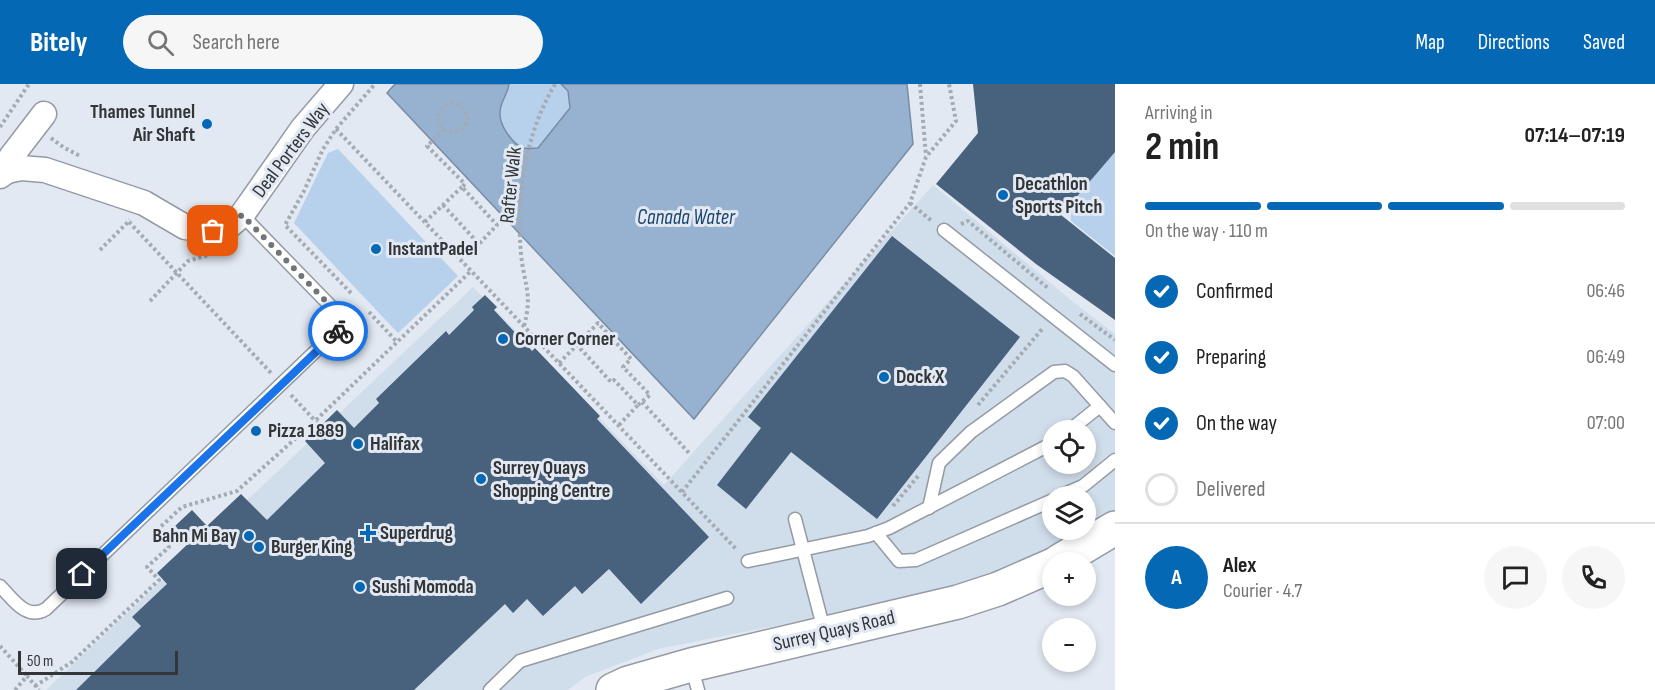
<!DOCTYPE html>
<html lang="en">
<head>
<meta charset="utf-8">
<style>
  :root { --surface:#fff; --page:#f6f6f6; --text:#222; --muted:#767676; --line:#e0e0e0; --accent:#0468b4 }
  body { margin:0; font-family:"Sofia Sans Condensed",sans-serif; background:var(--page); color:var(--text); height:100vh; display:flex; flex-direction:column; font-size:22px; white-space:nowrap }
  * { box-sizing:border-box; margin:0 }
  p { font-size:20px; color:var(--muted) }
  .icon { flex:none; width:33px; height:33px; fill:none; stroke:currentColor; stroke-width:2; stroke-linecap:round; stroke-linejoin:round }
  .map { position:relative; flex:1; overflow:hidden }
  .details { display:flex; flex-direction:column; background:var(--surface); width:540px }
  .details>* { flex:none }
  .fabs { position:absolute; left:1042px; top:336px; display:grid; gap:12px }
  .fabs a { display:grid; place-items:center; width:54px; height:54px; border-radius:50%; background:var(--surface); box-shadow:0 3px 9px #0003; font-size:30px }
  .scale { position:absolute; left:18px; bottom:15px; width:160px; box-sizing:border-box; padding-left:6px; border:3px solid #333639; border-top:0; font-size:16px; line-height:21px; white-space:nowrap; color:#333639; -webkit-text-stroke:4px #e2e9f2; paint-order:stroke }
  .pin { position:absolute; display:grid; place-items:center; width:51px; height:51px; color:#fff; margin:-26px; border-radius:12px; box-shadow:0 3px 9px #0006 }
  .courier { position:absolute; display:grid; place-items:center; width:60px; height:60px; margin:-30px; border:4px solid #1a73e8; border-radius:50%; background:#fff; color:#222; box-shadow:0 2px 8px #0007 }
  .headline em { font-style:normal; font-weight:700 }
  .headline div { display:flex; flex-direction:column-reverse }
  .headline { display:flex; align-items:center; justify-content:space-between; height:102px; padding:0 30px }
  h1 { font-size:39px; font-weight:700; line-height:45px }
  .bar { display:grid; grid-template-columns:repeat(4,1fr); gap:9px 6px; align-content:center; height:72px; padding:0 30px }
  .bar i { height:8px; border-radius:4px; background:var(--line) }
  .bar .active { background:var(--accent) }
  .bar p { grid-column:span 4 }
  .line { display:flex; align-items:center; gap:15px; padding:0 30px; border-top:2px solid var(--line) }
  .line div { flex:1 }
  .round { display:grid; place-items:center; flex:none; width:63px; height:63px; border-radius:32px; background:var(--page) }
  ol { padding:0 30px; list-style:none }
  li { display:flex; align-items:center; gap:18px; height:66px }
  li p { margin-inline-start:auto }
  li .icon { padding:6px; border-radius:50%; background:var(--accent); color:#fff; stroke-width:4 }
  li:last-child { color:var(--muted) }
  li i { width:33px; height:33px; border:3px solid var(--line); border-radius:50% }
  header { display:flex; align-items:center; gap:36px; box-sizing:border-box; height:84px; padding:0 30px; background:var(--accent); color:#fff }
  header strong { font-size:28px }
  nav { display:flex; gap:33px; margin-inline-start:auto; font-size:21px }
  .search { width:420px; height:54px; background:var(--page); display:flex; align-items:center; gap:15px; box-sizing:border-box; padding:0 21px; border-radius:33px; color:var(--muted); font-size:22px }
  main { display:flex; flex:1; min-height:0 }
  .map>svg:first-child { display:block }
</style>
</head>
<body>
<header>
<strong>Bitely</strong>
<div class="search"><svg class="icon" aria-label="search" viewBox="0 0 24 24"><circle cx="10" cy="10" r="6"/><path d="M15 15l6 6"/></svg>Search here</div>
<nav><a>Map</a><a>Directions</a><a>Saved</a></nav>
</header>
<main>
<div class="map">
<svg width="1115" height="606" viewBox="0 0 1115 606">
  <rect width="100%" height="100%" fill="#e2e9f2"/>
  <!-- built -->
  <path fill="#d0ddea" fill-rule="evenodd" d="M 933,101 L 1072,217 L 1115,250 L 1115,433 L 1017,494 L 658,565 L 585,593 L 568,606 L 46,606 L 473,203 L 664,401 ZM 1053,346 L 1086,346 L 1086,380 L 1053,380 ZM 1053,412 L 1086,412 L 1086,446 L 1053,446 Z"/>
  <!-- green -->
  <g fill="#b7d0ec">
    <path d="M 509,0 L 561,0 L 568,7 L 570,24 L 538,64 C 534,64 527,65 523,64 C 511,60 499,40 500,28 C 500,18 508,10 509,0 Z"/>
    <path d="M 1115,0 L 1115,172 L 1071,137 L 1070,112 Z"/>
    <path d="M 338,65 L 458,192 L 398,249 L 294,139 L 328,69 Z"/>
  </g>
  <!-- water -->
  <path fill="#96b2d0" stroke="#788da3" stroke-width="1.5" d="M 395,0 L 509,0 C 508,10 500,18 500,28 C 499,40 511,59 523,64 C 527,65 533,64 538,64 L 570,24 L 568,7 L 561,0 L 907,0 L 913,60 L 694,335 L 387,9 Z"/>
  <!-- building -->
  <g fill="#48617c">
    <path d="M 973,0 L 1115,0 L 1115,68 L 1061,131 L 1115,174 L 1115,236 L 1036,180 L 936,100 L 978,49 Z"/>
    <path d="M 892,152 L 1020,253 L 877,435 L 791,368 L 746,425 L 717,401 L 761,344 L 748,333 Z"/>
    <path d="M 485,211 L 497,223 L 494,226 L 532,267 L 535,264 L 600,332 L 597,335 L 709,453 L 641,520 L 609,485 L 582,510 L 575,502 L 543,532 L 527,515 L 513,529 L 505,520 L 414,606 L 76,606 L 141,542 L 132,533 L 167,500 L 157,489 L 190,458 L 175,442 L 192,426 L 207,442 L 241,410 L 267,436 L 325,379 L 305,357 L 337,326 L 354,344 L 379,319 L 376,315 L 446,247 L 449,251 L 474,226 L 472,223 Z"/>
  </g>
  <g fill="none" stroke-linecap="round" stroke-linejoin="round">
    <defs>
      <g id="lane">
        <path d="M 944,146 L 1115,281"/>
        <path d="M 1070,346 L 1100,322"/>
        <path d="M 1060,412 L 1083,402 L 1115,376"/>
        <path d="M 929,424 L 939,379 L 971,348 L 1054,288 L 1065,287 L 1073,292 L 1115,339"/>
        <path d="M 795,435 L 825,550"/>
        <path d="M 876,449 L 899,477 L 916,476 L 1053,416"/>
        <path d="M 748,477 L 868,452 L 889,444 L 1053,359"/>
        <path d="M 0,502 C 13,515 26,537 46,525 L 346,238 L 242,131"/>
        <path d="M 691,581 L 698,606"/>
        <path d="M 490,606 L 520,577 L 727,514"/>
      </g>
      <g id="street">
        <path d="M 7,87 L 11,73 L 44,30"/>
        <path d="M 0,92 L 7,87 L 21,84 L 45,86 L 144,119 L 185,143 L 213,147 L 228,143 L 242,131 L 303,44 L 341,0"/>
      </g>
      <g id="secondary">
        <path d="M 1058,478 L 1115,444"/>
        <path d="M 613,606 L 628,599 L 691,581 L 958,518 L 998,505 L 1053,481"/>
      </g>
    </defs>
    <!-- lane casing -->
    <use href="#lane" stroke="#949ba3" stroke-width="15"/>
    <!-- street casing -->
    <use href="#street" stroke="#949ba3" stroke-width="27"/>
    <!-- secondary casing -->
    <use href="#secondary" stroke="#949ba3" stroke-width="36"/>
    <!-- path -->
    <g stroke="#a5abb2" stroke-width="4" stroke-dasharray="3 3" stroke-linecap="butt">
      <path d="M 920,0 L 926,72"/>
      <path d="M 0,43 L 29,0"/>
      <path d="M 336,45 L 737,466"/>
      <path d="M 51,54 L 63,63 L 80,72"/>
      <path d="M 910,119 L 933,138"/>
      <path d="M 443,121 L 479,160 L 497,141 L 462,103 L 465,100 L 427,62 L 444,46 L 438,36 C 443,12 465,14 468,38 C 460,47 456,51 444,46"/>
      <path d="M 129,138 L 272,290"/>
      <path d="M 425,138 L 462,103"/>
      <path d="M 961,140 L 968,137 L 1049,205"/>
      <path d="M 100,166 L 130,136"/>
      <path d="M 351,209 L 285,141 L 304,107 L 323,65 L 336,45 L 375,0"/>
      <path d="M 150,217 L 188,177 L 209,171"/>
      <path d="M 369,228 L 397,258"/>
      <path d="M 1080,230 L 1115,256"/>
      <path d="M 524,242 C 533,209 524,201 521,170 C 516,111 525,51 555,0"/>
      <path d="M 559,279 L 577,261 L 611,298 L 614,296 L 638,321 L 650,311 L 623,283 L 631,275 L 598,239 L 577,261"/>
      <path d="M 291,311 L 321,343"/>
      <path d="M 642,318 L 689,369"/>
      <path d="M 978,321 L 1043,244"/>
      <path d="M 619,341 L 638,321"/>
      <path d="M 682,408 L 910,119 L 926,73 L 956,37 L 949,0"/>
      <path d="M 893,422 L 919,391"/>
      <path d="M 0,562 L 27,592"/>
      <path d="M 35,602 L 72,578 L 159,496 L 147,483 L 169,463 L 155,448 L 182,423 L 237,407 L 315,337 L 471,187"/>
      <path d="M 15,606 L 27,592 L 39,606"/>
    </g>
    <!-- lane -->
    <use href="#lane" stroke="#fff" stroke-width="12"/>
    <!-- street -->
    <use href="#street" stroke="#fff" stroke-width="24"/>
    <!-- secondary -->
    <use href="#secondary" stroke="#fff" stroke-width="33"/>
  </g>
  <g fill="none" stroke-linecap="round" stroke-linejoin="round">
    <!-- done -->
    <path stroke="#70757a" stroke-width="6" stroke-dasharray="0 10.8" d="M 213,147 L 228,142 L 242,131 L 346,238 L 338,247"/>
    <!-- route -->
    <path stroke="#1a73e8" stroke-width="8" d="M 82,490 L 338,247"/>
  </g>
  <!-- markers -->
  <g fill="#0468b4" stroke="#e2e9f2" stroke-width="2">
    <circle cx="207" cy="40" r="6"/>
    <circle cx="1003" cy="111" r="6"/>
    <circle cx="376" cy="165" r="6"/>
    <circle cx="503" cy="255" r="6"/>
    <circle cx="884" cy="293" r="6"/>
    <circle cx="256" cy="347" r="6"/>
    <circle cx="358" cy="360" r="6"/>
    <circle cx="481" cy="395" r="6"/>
    <path d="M365 440h6v6h6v6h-6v6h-6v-6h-6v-6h6z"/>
    <circle cx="249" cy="452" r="6"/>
    <circle cx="259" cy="463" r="6"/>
    <circle cx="360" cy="503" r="6"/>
  </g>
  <g text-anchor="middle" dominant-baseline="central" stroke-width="6" stroke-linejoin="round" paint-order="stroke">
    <!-- poi labels -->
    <g font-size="20" font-weight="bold" fill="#333639" stroke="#e2e9f2" text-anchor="start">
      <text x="195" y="28" text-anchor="end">Thames Tunnel<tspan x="195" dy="23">Air Shaft</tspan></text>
      <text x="1015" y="100">Decathlon<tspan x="1015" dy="23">Sports Pitch</tspan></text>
      <text x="388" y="165">InstantPadel</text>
      <text x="515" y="255">Corner Corner</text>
      <text x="896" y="293">Dock X</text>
      <text x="268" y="347">Pizza 1889</text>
      <text x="370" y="360">Halifax</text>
      <text x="493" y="384">Surrey Quays<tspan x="493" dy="23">Shopping Centre</tspan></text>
      <text x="380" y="449">Superdrug</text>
      <text x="237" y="452" text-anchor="end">Bahn Mi Bay</text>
      <text x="271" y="463">Burger King</text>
      <text x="372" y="503">Sushi Momoda</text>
    </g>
    <!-- street labels -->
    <g font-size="20" fill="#333639" stroke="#e2e9f2">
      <text transform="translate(291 66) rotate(-53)">Deal Porters Way</text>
      <text transform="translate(511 101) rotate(-84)">Rafter Walk</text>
      <text transform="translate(834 547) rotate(-13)">Surrey Quays Road</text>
    </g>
    <!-- water labels -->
    <g font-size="21" font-style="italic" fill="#1c466e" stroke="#e2e9f2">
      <text x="686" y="133">Canada Water</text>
    </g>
  </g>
</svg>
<div class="fabs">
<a><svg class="icon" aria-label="locate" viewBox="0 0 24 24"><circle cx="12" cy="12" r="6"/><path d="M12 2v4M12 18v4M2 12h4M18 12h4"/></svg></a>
<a><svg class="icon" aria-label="layers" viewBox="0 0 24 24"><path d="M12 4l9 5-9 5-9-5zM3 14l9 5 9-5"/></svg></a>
<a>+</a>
<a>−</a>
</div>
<div class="scale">50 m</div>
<div class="pin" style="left:213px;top:147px;background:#ea580c"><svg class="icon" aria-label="bag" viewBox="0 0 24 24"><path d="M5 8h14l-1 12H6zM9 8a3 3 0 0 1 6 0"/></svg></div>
<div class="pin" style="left:82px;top:490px;background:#1f2937"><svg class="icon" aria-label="home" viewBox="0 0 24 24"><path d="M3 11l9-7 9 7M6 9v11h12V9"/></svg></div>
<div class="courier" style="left:338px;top:247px"><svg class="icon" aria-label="bike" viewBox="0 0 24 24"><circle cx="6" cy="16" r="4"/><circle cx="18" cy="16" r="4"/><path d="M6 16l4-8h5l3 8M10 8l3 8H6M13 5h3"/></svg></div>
</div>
<section class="details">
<div class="headline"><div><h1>2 min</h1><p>Arriving in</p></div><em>07:14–07:19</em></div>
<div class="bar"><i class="active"></i><i class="active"></i><i class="active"></i><i></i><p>On the way · 110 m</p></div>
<ol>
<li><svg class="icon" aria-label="check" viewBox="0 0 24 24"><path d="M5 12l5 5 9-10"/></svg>Confirmed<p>06:46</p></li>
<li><svg class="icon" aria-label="check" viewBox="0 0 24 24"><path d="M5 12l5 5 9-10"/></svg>Preparing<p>06:49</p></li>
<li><svg class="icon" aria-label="check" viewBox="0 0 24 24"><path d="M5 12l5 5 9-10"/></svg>On the way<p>07:00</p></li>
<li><i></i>Delivered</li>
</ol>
<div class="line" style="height:108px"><b class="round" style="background:var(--accent);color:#fff">A</b><div><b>Alex</b><p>Courier · 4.7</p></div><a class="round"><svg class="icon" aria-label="chat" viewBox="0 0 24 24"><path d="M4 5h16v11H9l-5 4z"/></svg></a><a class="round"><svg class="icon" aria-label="phone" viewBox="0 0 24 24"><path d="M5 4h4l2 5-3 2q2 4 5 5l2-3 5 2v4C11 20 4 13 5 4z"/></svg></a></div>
</section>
</main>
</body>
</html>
